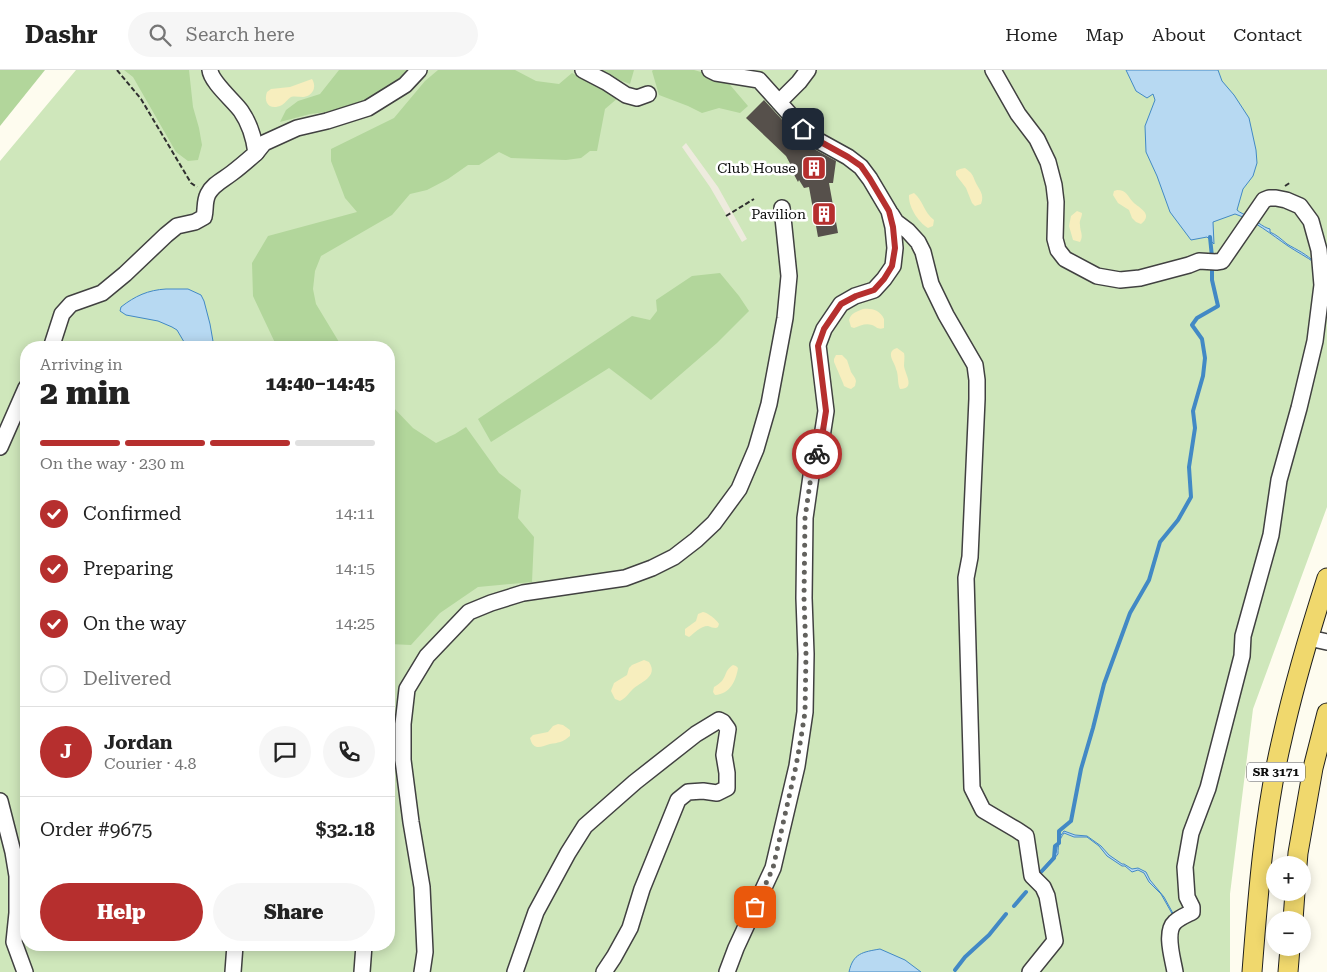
<!DOCTYPE html>
<html lang="en">
<head>
<meta charset="utf-8">
<style>
  :root { --surface:#fff; --page:#f6f6f6; --text:#222; --muted:#767676; --line:#e0e0e0; --accent:#b62f2e }
  body { margin:0; font-family:"Roboto Serif",serif; background:var(--page); color:var(--text); height:100vh; display:flex; flex-direction:column; font-size:19px; white-space:nowrap }
  * { box-sizing:border-box; margin:0 }
  p { font-size:16px; color:var(--muted) }
  .icon { flex:none; width:28px; height:28px; fill:none; stroke:currentColor; stroke-width:2; stroke-linecap:round; stroke-linejoin:round }
  .map { position:relative; flex:1; overflow:hidden }
  .panel { position:absolute; left:20px; top:271px; width:375px; height:610px; display:flex; flex-direction:column; background:var(--surface); border-radius:20px; box-shadow:0 2px 12px #0003 }
  .panel>* { flex:none }
  .buttons { position:absolute; left:1266px; top:786px; display:grid; gap:10px }
  .buttons a { display:grid; place-items:center; width:45px; height:45px; border-radius:50%; background:var(--surface); box-shadow:0 2px 12px #0003; font-size:25px }
  .pin { position:absolute; display:grid; place-items:center; width:42px; height:42px; color:#fff; margin:-21px; border-radius:10px; box-shadow:0 2px 8px #0006 }
  .courier { position:absolute; display:grid; place-items:center; width:50px; height:50px; margin:-25px; border:4px solid #b62f2e; border-radius:50%; background:#fff; color:#222; box-shadow:0 1px 6px #0007 }
  .overview em { font-style:normal; font-weight:800 }
  .overview div { display:flex; flex-direction:column-reverse }
  .overview { display:flex; align-items:center; justify-content:space-between; height:85px; padding:0 20px }
  h1 { font-size:32px; font-weight:800; line-height:38px }
  .bar { display:grid; grid-template-columns:repeat(4,1fr); gap:8px 5px; align-content:center; height:60px; padding:0 20px }
  .bar i { height:6px; border-radius:4px; background:var(--line) }
  .bar .selected { background:var(--accent) }
  .bar p { grid-column:span 4 }
  .line { display:flex; align-items:center; gap:12px; padding:0 20px; border-top:1px solid var(--line) }
  .line div { flex:1 }
  .round { display:grid; place-items:center; flex:none; width:52px; height:52px; border-radius:26px; background:var(--page) }
  ol { padding:0 20px; list-style:none }
  li { display:flex; align-items:center; gap:15px; height:55px }
  li p { margin-inline-start:auto }
  li .icon { padding:5px; border-radius:50%; background:var(--accent); color:#fff; stroke-width:4 }
  li:last-child { color:var(--muted) }
  li i { width:28px; height:28px; border:2px solid var(--line); border-radius:50% }
  .primary-button { display:flex; gap:10px; margin-top:auto; padding:10px 20px }
  .primary-button a { flex:1; height:58px; border-radius:30px; background:var(--accent); color:#fff; font-size:20px; font-weight:800; line-height:58px; text-align:center }
  .primary-button a+a { background:var(--page); color:var(--text) }
  header { display:flex; align-items:center; gap:30px; box-sizing:border-box; height:70px; padding:0 25px; background:var(--surface); border-bottom:1px solid var(--line) }
  header strong { font-size:24px }
  nav { display:flex; gap:28px; margin-inline-start:auto; font-size:18px }
  .search { width:350px; height:45px; background:var(--page); display:flex; align-items:center; gap:12px; box-sizing:border-box; padding:0 18px; border-radius:28px; color:var(--muted); font-size:19px }
  .map>svg:first-child { display:block }
</style>
</head>
<body>
<header>
<strong>Dashr</strong>
<div class="search"><svg class="icon" aria-label="search" viewBox="0 0 24 24"><circle cx="10" cy="10" r="6"/><path d="M15 15l6 6"/></svg>Search here</div>
<nav><a>Home</a><a>Map</a><a>About</a><a>Contact</a></nav>
</header>
<div class="map">
<svg width="1327" height="902" viewBox="0 0 1327 902">
  <rect width="100%" height="100%" fill="#fefcef"/>
  <!-- green -->
  <path fill="#cfe7bb" fill-rule="evenodd" d="M 76,0 L 1327,0 L 1327,437 L 1253,639 L 1230,824 L 1230,902 L 0,902 L 0,91 ZM 26,278 L 389,278 L 389,875 L 26,875 Z"/>
  <!-- forest -->
  <g fill="#b2d69b">
    <path d="M 0,0 L 45,0 L 0,56 Z"/>
    <path d="M 124,0 L 189,0 L 193,37 L 199,58 L 202,75 L 198,90 L 188,91 L 176,82 L 133,7 Z"/>
    <path d="M 339,0 L 407,0 L 397,11 L 368,30 L 335,41 L 310,44 L 280,52 L 286,40 L 298,31 L 320,24 Z"/>
    <path d="M 438,0 L 515,0 L 536,11 L 559,14 L 572,3 L 619,27 L 605,39 L 597,81 L 590,81 L 581,88 L 566,90 L 511,88 L 499,82 L 479,95 L 468,95 L 448,109 L 427,120 L 410,124 L 392,145 L 321,186 L 315,201 L 313,219 L 316,234 L 342,277 L 277,277 L 253,226 L 252,193 L 268,166 L 357,142 L 345,128 L 331,91 L 331,79 L 394,48 L 425,11 Z"/>
    <path d="M 592,0 L 634,0 L 630,14 Z"/>
    <path d="M 653,0 L 694,0 L 725,9 L 748,36 L 740,43 L 719,38 L 702,43 L 688,36 L 659,25 L 652,1 Z"/>
    <path d="M 720,203 L 739,226 L 749,241 L 717,273 L 651,330 L 609,298 L 491,372 L 478,349 L 632,246 L 650,250 L 657,241 L 656,230 L 692,206 Z"/>
    <path d="M 389,333 L 413,358 L 436,373 L 455,364 L 466,357 L 499,403 L 521,420 L 518,448 L 534,467 L 532,512 L 478,517 L 440,543 L 411,575 L 389,574 Z"/>
  </g>
  <!-- sand -->
  <g fill="#f7eebe">
    <path d="M 312,9 C 317,17 313,26 303,27 C 299,27 295,26 291,27 C 288,29 285,33 282,35 C 270,41 263,33 267,22 L 271,19 L 290,17 Z"/>
    <path d="M 965,98 C 971,102 973,105 975,111 C 979,120 985,124 981,134 L 975,136 L 972,133 L 966,118 L 956,105 L 956,101 L 960,99 Z"/>
    <path d="M 1117,120 C 1127,120 1127,126 1133,132 C 1139,138 1154,144 1141,154 L 1136,152 L 1132,148 L 1129,140 L 1118,133 L 1113,125 L 1114,121 Z"/>
    <path d="M 914,123 C 923,130 924,143 934,150 L 933,156 L 928,158 C 918,152 908,136 909,125 Z"/>
    <path d="M 1077,141 L 1082,143 C 1082,148 1079,150 1080,155 C 1080,162 1084,165 1080,172 L 1073,170 L 1069,156 L 1071,146 Z"/>
    <path d="M 863,239 C 872,238 880,240 884,249 L 884,258 C 878,260 877,257 872,255 C 865,253 860,256 854,258 L 851,257 L 849,250 C 851,243 856,242 863,239 Z"/>
    <path d="M 897,278 L 904,283 C 905,287 904,291 904,296 C 905,304 916,319 900,319 C 897,313 899,306 896,299 C 895,294 890,288 891,283 C 892,280 894,279 897,278 Z"/>
    <path d="M 836,285 L 842,285 L 847,290 L 851,302 L 855,308 L 856,311 L 855,316 L 851,319 L 848,318 L 844,316 L 843,313 L 834,292 L 834,289 Z"/>
    <path d="M 703,542 C 708,543 716,549 719,554 L 718,557 L 716,558 C 713,558 711,557 708,556 C 700,556 695,563 689,567 L 685,565 L 685,559 L 696,551 L 698,544 Z"/>
    <path d="M 644,590 L 649,592 C 659,607 640,612 632,620 C 628,624 626,628 620,631 L 615,629 L 611,621 L 614,613 L 627,605 L 629,598 L 632,595 Z"/>
    <path d="M 733,595 L 736,596 L 738,598 C 736,611 730,624 715,625 L 713,622 L 714,617 C 729,609 722,602 733,595 Z"/>
    <path d="M 558,654 L 563,655 L 570,660 L 570,666 C 563,672 558,673 550,674 C 541,677 533,681 530,668 L 533,665 L 548,662 L 553,656 Z"/>
  </g>
  <!-- plaza -->
  <path fill="#eeebde" d="M 686,73 L 718,117 L 747,169 L 742,172 L 710,117 L 682,77 Z"/>
  <!-- water -->
  <g fill="#b7d9f2" stroke="#4289c5">
    <path d="M 1126,0 L 1218,0 L 1222,11 L 1234,25 L 1249,48 L 1256,80 L 1257,93 L 1253,106 L 1243,119 L 1237,140 C 1240,143 1244,144 1248,146 C 1256,150 1262,157 1270,159 L 1270,162 C 1277,165 1281,169 1287,174 C 1297,180 1307,184 1315,193 C 1307,187 1297,182 1288,176 C 1272,165 1254,150 1235,144 L 1213,152 L 1214,174 L 1207,167 L 1191,170 L 1170,142 L 1157,106 L 1146,82 L 1145,56 L 1155,30 L 1153,24 L 1147,28 L 1136,21 Z"/>
    <path d="M 166,219 L 188,219 L 201,225 L 204,231 L 210,254 L 214,277 L 187,277 L 177,260 L 172,257 L 158,251 L 126,245 L 120,241 L 121,237 C 135,226 148,220 166,219 Z"/>
    <path d="M 1064,761 L 1075,765 L 1087,766 L 1101,776 L 1109,785 L 1122,794 L 1124,794 L 1132,799 L 1138,798 L 1146,802 L 1150,810 L 1164,827 L 1175,847 L 1174,847 L 1161,824 L 1149,812 L 1144,803 L 1138,800 L 1132,802 L 1125,796 L 1122,796 L 1107,786 L 1099,776 L 1087,767 L 1074,767 L 1064,763 C 1059,770 1058,775 1058,784 L 1043,802 L 1040,802 L 1056,783 L 1059,768 Z"/>
    <path d="M 880,879 L 905,890 L 921,902 L 849,902 C 853,883 863,882 880,879 Z"/>
  </g>
  <g fill="none" stroke-linecap="round" stroke-linejoin="round">
    <!-- stream -->
    <g stroke="#4289c5" stroke-width="4">
      <path d="M 1210,167 L 1212,187"/>
      <path d="M 1040,803 L 1054,788 L 1055,776 L 1059,773 L 1059,761 L 1071,751 L 1081,699 L 1093,658 L 1104,614 L 1130,543 L 1149,510 L 1160,472 L 1178,450 L 1191,427 L 1189,397 L 1195,358 L 1193,341 L 1203,306 L 1205,288 L 1202,269 L 1192,255 L 1197,248 L 1218,236 L 1212,210 L 1212,194"/>
      <path d="M 1014,836 L 1026,822"/>
      <path d="M 955,900 L 965,887 L 989,865 L 1006,844"/>
    </g>
  </g>
  <!-- building -->
  <path fill="#56504b" d="M 764,30 L 797,66 L 814,79 L 836,91 L 833,113 L 829,113 L 838,163 L 818,167 L 809,117 L 804,118 L 799,110 L 798,112 L 792,101 L 794,101 L 786,86 L 746,48 Z"/>
  <g fill="none" stroke-linecap="round" stroke-linejoin="round">
    <defs>
      <g id="minor">
        <path d="M 583,0 L 606,12 L 626,25 L 637,28 L 648,24"/>
        <path d="M 710,0 L 716,3 L 759,10 L 803,59 L 819,71 L 848,87 L 861,97 L 870,109 L 889,141 L 893,157 L 895,178 L 893,196 L 884,209 L 874,220 L 855,226 L 841,234 L 824,259 L 818,275 L 826,341 L 821,373 L 812,399 L 805,448 L 804,528 L 806,584 L 805,642 L 797,696 L 773,798 L 736,878 L 727,902"/>
        <path d="M 993,0 L 1018,44 L 1037,69 L 1048,92 L 1054,115 L 1056,132 L 1055,169 L 1058,180 L 1065,189 L 1097,206 L 1120,210 L 1140,208 L 1189,195 L 1199,191 L 1216,192 L 1222,191 L 1264,130 L 1269,128 L 1276,128 L 1286,130 L 1300,136 L 1311,151 L 1319,180 L 1322,215 L 1315,271 L 1299,338 L 1279,410 L 1271,465 L 1243,566 L 1242,586 L 1208,718 L 1191,763 L 1185,797 L 1187,827 L 1192,837 L 1192,842 C 1186,845 1179,848 1175,852 C 1164,862 1173,889 1175,902"/>
        <path d="M 779,32 L 799,12 L 808,0"/>
        <path d="M 256,83 L 264,73 L 297,58 L 327,51 L 368,38 L 405,15 L 419,0"/>
        <path d="M 891,144 L 896,152 L 908,161 L 918,172 L 923,182 L 931,214 L 946,245 L 975,295 L 977,310 L 977,329 L 970,487 L 966,508 L 972,718 L 983,740 L 1017,760 L 1026,766 L 1032,806 L 1043,817 L 1047,826 L 1055,871 L 1030,902"/>
        <path d="M 51,278 L 62,244 L 71,234 L 102,223 L 125,204 L 166,165 L 177,156 L 195,152 L 204,147 C 206,139 204,132 208,124 C 213,114 223,110 232,103 C 240,97 248,90 256,83 C 254,68 250,54 241,41 C 234,31 211,12 210,0"/>
        <path d="M 0,377 L 26,318"/>
        <path d="M 1309,568 L 1327,572"/>
        <path d="M 0,731 L 13,782 L 17,806 L 17,843 L 14,872 L 25,902"/>
        <path d="M 233,902 L 235,875"/>
        <path d="M 362,902 L 364,875"/>
        <path d="M 422,902 L 425,882 L 422,817 L 411,752 L 403,690 L 403,654 L 407,619 L 427,586 L 469,542 L 491,533 L 523,523 L 625,508 L 652,498 L 674,487 L 696,470 L 714,453 L 739,419 L 756,379 L 769,334 L 785,248 L 789,206 L 782,138"/>
        <path d="M 515,902 L 536,842 L 568,783 L 585,756 L 635,712 L 696,664 L 719,650 L 723,652 L 728,659 L 724,685 L 727,703 L 727,718 L 717,723 L 703,721 L 688,722 L 678,730 L 642,819 L 630,858 L 614,887 L 604,902"/>
      </g>
      <g id="major">
        <path d="M 1297,795 L 1298,783 L 1313,698 L 1327,643"/>
        <path d="M 1293,850 L 1295,822"/>
        <path d="M 1252,902 C 1258,824 1264,745 1282,669 C 1294,615 1310,561 1327,508"/>
        <path d="M 1288,902 L 1290,878"/>
      </g>
    </defs>
    <!-- minor casing -->
    <use href="#minor" stroke="#414141" stroke-width="18"/>
    <!-- major casing -->
    <use href="#major" stroke="#1f1f1f" stroke-width="21"/>
    <!-- path -->
    <g stroke="#303030" stroke-width="2" stroke-dasharray="5 2.5" stroke-linecap="butt">
      <path d="M 117,0 L 141,29 L 191,113 L 197,117"/>
      <path d="M 1285,116 L 1291,112"/>
      <path d="M 726,146 L 754,129"/>
    </g>
    <!-- minor -->
    <use href="#minor" stroke="#fff" stroke-width="15"/>
    <!-- major -->
    <use href="#major" stroke="#f0d86d" stroke-width="19"/>
  </g>
  <g fill="none" stroke-linecap="round" stroke-linejoin="round">
    <!-- done -->
    <path stroke="#62615d" stroke-width="5" stroke-dasharray="0 9" d="M 755,837 L 773,798 L 796,696 L 801,668 L 805,642 L 806,584 L 804,528 L 805,448 L 812,399 L 817,384"/>
    <!-- route -->
    <path stroke="#b62f2e" stroke-width="6" d="M 803,59 L 819,71 L 848,87 L 861,96 L 870,109 L 889,141 L 893,157 L 895,178 L 892,196 L 884,209 L 874,220 L 856,226 L 841,234 L 824,259 L 818,276 L 826,341 L 821,373 L 817,384"/>
  </g>
  <!-- icons -->
  <defs>
    <symbol id="building-square" viewBox="-11 -11 22 22"><rect x="-9" y="-9" width="18" height="18" rx="4" fill="#b62f2e" stroke="#fff"/><path d="M-4-6H4V6H1V3H-1V6H-4ZM-2.5-4.3h1.7v1.8h-1.7ZM.8-4.3h1.7v1.8H.8ZM-2.5-1h1.7V.8h-1.7ZM.8-1h1.7V.8H.8Z" fill="#fff"/></symbol>
  </defs>
  <g fill-rule="evenodd">
    <use href="#building-square" x="800" y="84" width="28" height="28"/>
    <use href="#building-square" x="810" y="130" width="28" height="28"/>
  </g>
  <g text-anchor="middle" dominant-baseline="central" stroke-width="5" stroke-linejoin="round" paint-order="stroke">
    <!-- shield labels -->
    <rect fill="#fff" stroke="#565656" stroke-width="1" x="1247" y="692.5" width="58" height="19" rx="4"/>
    <g font-size="12" font-weight="bold" fill="#0e0e0e">
      <text x="1276" y="702">SR 3171</text>
    </g>
    <!-- poi labels -->
    <g font-size="14" fill="#0e0e0e" stroke="#fff" text-anchor="end">
      <text x="796" y="98">Club House</text>
      <text x="806" y="144">Pavilion</text>
    </g>
  </g>
</svg>
<div class="buttons">
<a>+</a>
<a>−</a>
</div>
<div class="pin" style="left:755px;top:837px;background:#ea580c"><svg class="icon" aria-label="bag" viewBox="0 0 24 24"><path d="M5 8h14l-1 12H6zM9 8a3 3 0 0 1 6 0"/></svg></div>
<div class="pin" style="left:803px;top:59px;background:#1f2937"><svg class="icon" aria-label="home" viewBox="0 0 24 24"><path d="M3 11l9-7 9 7M6 9v11h12V9"/></svg></div>
<div class="courier" style="left:817px;top:384px"><svg class="icon" aria-label="bike" viewBox="0 0 24 24"><circle cx="6" cy="16" r="4"/><circle cx="18" cy="16" r="4"/><path d="M6 16l4-8h5l3 8M10 8l3 8H6M13 5h3"/></svg></div>
<section class="panel">
<div class="overview"><div><h1>2 min</h1><p>Arriving in</p></div><em>14:40–14:45</em></div>
<div class="bar"><i class="selected"></i><i class="selected"></i><i class="selected"></i><i></i><p>On the way · 230 m</p></div>
<ol>
<li><svg class="icon" aria-label="check" viewBox="0 0 24 24"><path d="M5 12l5 5 9-10"/></svg>Confirmed<p>14:11</p></li>
<li><svg class="icon" aria-label="check" viewBox="0 0 24 24"><path d="M5 12l5 5 9-10"/></svg>Preparing<p>14:15</p></li>
<li><svg class="icon" aria-label="check" viewBox="0 0 24 24"><path d="M5 12l5 5 9-10"/></svg>On the way<p>14:25</p></li>
<li><i></i>Delivered</li>
</ol>
<div class="line" style="height:90px"><b class="round" style="background:var(--accent);color:#fff">J</b><div><b>Jordan</b><p>Courier · 4.8</p></div><a class="round"><svg class="icon" aria-label="chat" viewBox="0 0 24 24"><path d="M4 5h16v11H9l-5 4z"/></svg></a><a class="round"><svg class="icon" aria-label="phone" viewBox="0 0 24 24"><path d="M5 4h4l2 5-3 2q2 4 5 5l2-3 5 2v4C11 20 4 13 5 4z"/></svg></a></div>
<div class="line" style="height:65px"><div>Order #9675</div><b>$32.18</b></div>
<div class="primary-button"><a>Help</a><a>Share</a></div>
</section>
</div>
</body>
</html>
